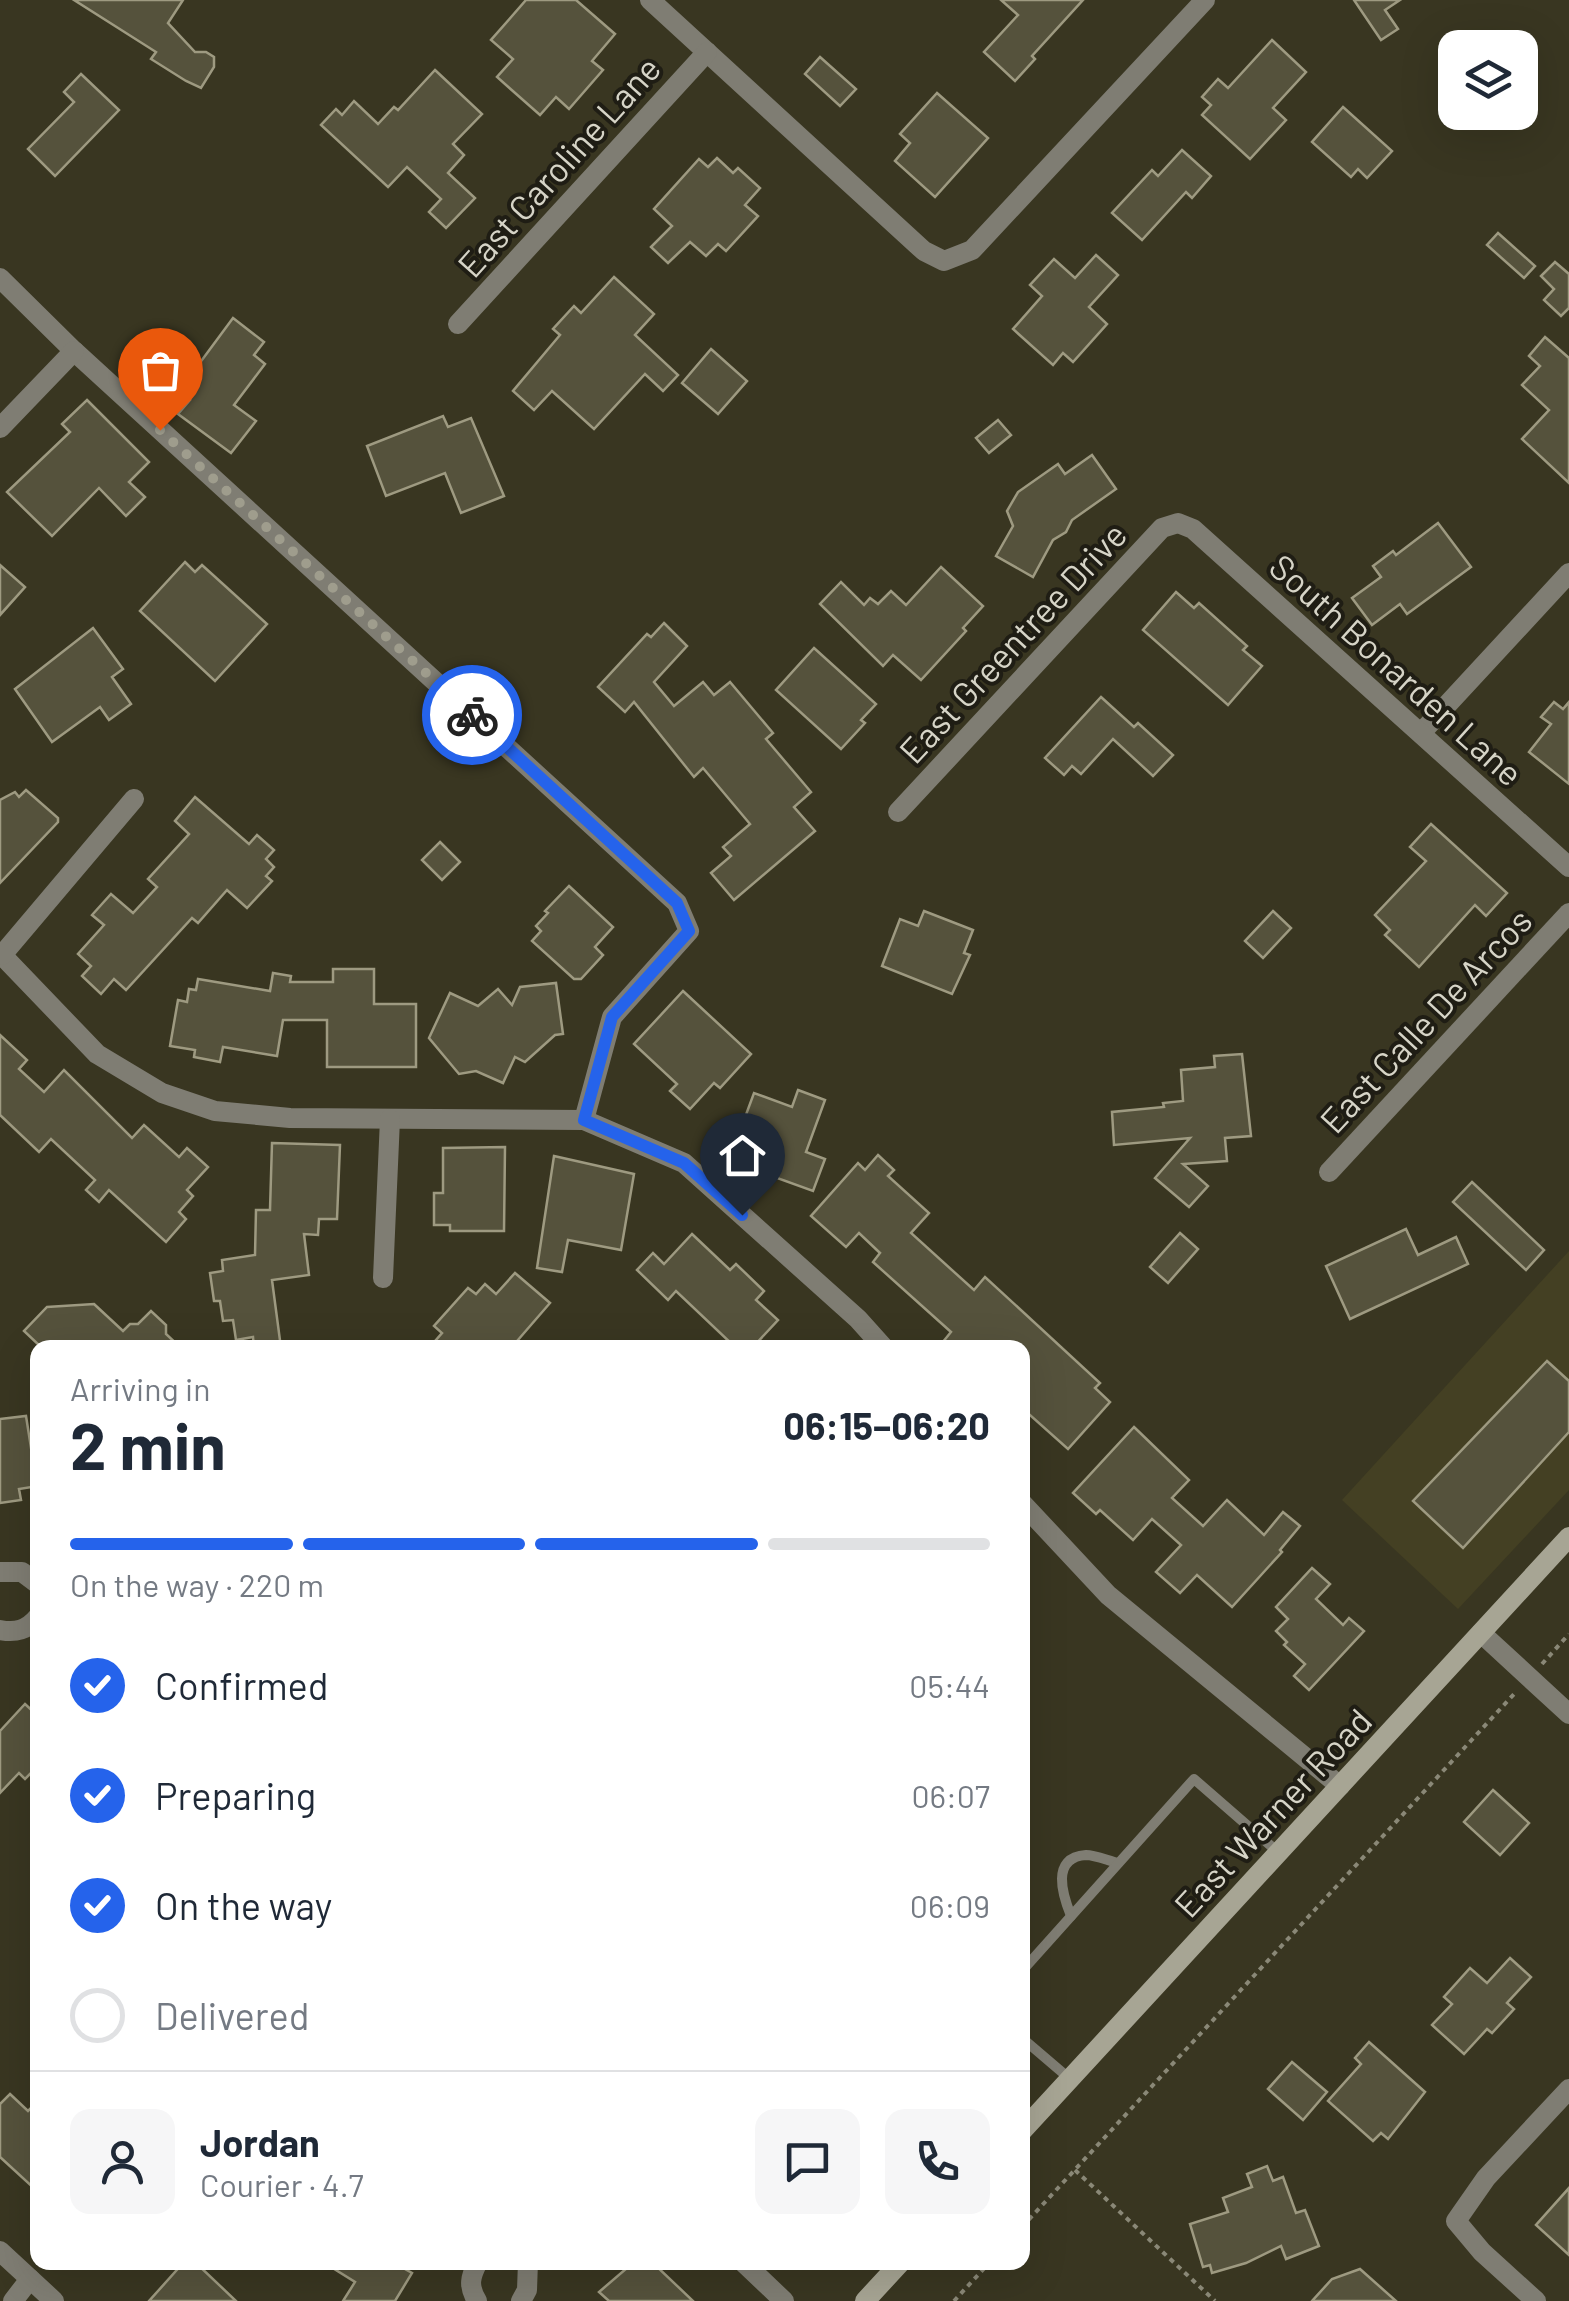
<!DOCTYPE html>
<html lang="en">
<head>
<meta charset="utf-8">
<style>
  :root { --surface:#fff; --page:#f6f6f7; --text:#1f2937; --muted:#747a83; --line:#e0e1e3; --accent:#2563eb }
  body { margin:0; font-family:Barlow,sans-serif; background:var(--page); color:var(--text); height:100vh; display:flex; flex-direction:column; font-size:38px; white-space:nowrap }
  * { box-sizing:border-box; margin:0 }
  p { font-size:32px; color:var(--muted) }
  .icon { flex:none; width:55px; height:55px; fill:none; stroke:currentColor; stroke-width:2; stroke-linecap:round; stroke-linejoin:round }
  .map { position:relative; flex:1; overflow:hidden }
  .details { position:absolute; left:30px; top:1340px; width:1000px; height:930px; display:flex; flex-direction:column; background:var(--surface); border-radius:20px; box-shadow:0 10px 40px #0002 }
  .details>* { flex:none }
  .controls { position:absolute; left:1438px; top:30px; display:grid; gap:20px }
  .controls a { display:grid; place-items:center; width:100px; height:100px; border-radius:20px; background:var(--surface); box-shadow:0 10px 40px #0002; font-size:50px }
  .pin { position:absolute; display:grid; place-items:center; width:85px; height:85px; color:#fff; margin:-102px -42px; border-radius:50% 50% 50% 0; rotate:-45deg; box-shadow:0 0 10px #0007 }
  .pin .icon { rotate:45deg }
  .courier { position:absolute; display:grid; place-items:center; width:100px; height:100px; margin:-50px; border:8px solid #2563eb; border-radius:50%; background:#fff; color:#222; box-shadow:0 2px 12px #0007 }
  .summary em { font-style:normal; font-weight:700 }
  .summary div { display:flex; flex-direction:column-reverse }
  .summary { display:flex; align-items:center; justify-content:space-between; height:170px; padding:0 40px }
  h1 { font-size:65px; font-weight:700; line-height:75px }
  .bar { display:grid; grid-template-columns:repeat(4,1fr); gap:15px 10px; align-content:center; height:120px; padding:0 40px }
  .bar i { height:12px; border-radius:8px; background:var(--line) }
  .bar .on { background:var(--accent) }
  .bar p { grid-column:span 4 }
  .line { display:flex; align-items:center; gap:25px; padding:0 40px; border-top:2px solid var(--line) }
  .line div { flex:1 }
  .round { display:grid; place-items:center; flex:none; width:105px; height:105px; border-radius:20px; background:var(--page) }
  ol { padding:0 40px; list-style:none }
  li { display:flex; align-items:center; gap:30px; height:110px }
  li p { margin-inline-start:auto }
  li .icon { padding:10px; border-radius:50%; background:var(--accent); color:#fff; stroke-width:4 }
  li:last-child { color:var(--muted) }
  li i { width:55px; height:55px; border:5px solid var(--line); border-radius:50% }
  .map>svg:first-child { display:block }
</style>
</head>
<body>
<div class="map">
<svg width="1569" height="2301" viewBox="0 0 1569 2301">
  <rect width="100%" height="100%" fill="#393621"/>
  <!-- built -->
  <path fill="#444023" d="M 1569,1251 L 1569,1490 L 1458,1609 L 1342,1500 Z"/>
  <!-- building -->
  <g fill="#55523c" stroke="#9e9a81" stroke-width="2.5">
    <path d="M 74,0 L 183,0 L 168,23 L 195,52 L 206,52 L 214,57 L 214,67 L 201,88 L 186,81 L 151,59 L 156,52 Z"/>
    <path d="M 526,0 L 576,0 L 615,34 L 592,61 L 603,70 L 569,109 L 556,97 L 540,115 L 497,77 L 513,59 L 491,40 Z"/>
    <path d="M 1001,0 L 1083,0 L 1032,56 L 1035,59 L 1015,81 L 984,52 L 1018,15 Z"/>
    <path d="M 1354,0 L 1400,0 L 1385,10 L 1398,29 L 1381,40 Z"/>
    <path d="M 1272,40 L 1306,72 L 1273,108 L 1286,120 L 1250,159 L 1202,115 L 1211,105 L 1202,97 L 1218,79 L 1228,88 Z"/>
    <path d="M 820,57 L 856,89 L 840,106 L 805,74 Z"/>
    <path d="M 435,70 L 482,114 L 453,144 L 464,155 L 448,173 L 475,198 L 446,228 L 429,212 L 441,199 L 407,167 L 388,187 L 321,125 L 336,109 L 342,115 L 354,101 L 378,124 L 394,107 L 398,110 Z"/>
    <path d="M 81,74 L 119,110 L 55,176 L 28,149 L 74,102 L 64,92 Z"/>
    <path d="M 937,93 L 988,138 L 935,197 L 895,161 L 910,143 L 900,134 Z"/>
    <path d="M 1343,107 L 1392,151 L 1367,178 L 1358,169 L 1351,177 L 1312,142 Z"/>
    <path d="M 1182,150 L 1211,176 L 1192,198 L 1186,192 L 1142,240 L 1112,213 L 1152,170 L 1158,176 Z"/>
    <path d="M 717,158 L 733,173 L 738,168 L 760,188 L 745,205 L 758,216 L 726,251 L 718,244 L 706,256 L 690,242 L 668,263 L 651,247 L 672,226 L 654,209 L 699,159 L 708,167 Z"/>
    <path d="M 1498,233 L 1535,266 L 1524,278 L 1487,245 Z"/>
    <path d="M 1096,255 L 1118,275 L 1089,307 L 1107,324 L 1073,362 L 1063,353 L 1053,365 L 1013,329 L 1042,296 L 1030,285 L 1054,259 L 1075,278 Z"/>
    <path d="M 1555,262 L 1569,274 L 1569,308 L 1561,316 L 1544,300 L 1554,289 L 1541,276 Z"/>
    <path d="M 614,277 L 654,314 L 635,335 L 678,375 L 663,391 L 645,374 L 594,429 L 552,391 L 534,410 L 513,391 L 560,335 L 553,329 L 574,306 L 581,313 Z"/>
    <path d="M 233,318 L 264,342 L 254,355 L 265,364 L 234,405 L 256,421 L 231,453 L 178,414 L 190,400 L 136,359 L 156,332 L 199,364 Z"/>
    <path d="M 1545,337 L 1569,358 L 1569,483 L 1522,439 L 1549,410 L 1522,385 L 1540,366 L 1529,356 Z"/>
    <path d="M 711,349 L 747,381 L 718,414 L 682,383 Z"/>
    <path d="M 87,400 L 149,462 L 129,482 L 145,497 L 126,516 L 99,488 L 52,536 L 7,492 L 70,432 L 62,424 Z"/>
    <path d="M 443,416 L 448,427 L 471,418 L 504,496 L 461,513 L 445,473 L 386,496 L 367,446 Z"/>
    <path d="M 998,420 L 1011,435 L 989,453 L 976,438 Z"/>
    <path d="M 1092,455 L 1116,489 L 1072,520 L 1066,532 L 1053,540 L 1033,577 L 996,556 L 1013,526 L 1007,511 L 1018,492 L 1058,464 L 1065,474 Z"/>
    <path d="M 1438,523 L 1471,567 L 1407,614 L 1400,604 L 1372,625 L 1352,598 L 1381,577 L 1373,566 L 1393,551 L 1396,555 Z"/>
    <path d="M 185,562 L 195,572 L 202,565 L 267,624 L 215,681 L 140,611 Z"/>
    <path d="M 0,565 L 25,587 L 0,615 Z"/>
    <path d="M 941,567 L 983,606 L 963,628 L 966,631 L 921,680 L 893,655 L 883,666 L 820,604 L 841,582 L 864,605 L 870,598 L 878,604 L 891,591 L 906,605 Z"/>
    <path d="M 1176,592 L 1194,608 L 1199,603 L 1247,646 L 1243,650 L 1262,666 L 1228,705 L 1143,630 Z"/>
    <path d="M 664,623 L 687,646 L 654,682 L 674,706 L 703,682 L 714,695 L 730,682 L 773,733 L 766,739 L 811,792 L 794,807 L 815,831 L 734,900 L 711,873 L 731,856 L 723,847 L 750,824 L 703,768 L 694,777 L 634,702 L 625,712 L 598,687 L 647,634 L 651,637 Z"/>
    <path d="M 93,628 L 123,669 L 112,677 L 131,704 L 109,720 L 100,707 L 52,742 L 15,689 Z"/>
    <path d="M 814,648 L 876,704 L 861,720 L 865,723 L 841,749 L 776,690 Z"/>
    <path d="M 1101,697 L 1134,727 L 1138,723 L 1173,755 L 1153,776 L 1113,739 L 1081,774 L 1072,766 L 1064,775 L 1045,758 Z"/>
    <path d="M 1554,702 L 1563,709 L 1569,702 L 1569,784 L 1529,752 L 1551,724 L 1541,717 Z"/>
    <path d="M 26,790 L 58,818 L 58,822 L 0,883 L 0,800 L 15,792 L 19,797 Z"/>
    <path d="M 195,797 L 249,844 L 257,835 L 274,850 L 266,859 L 274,867 L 266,876 L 272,881 L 247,908 L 227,890 L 198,923 L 192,918 L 126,990 L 114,979 L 101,994 L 82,976 L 91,966 L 78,954 L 104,925 L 92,915 L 111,894 L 133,913 L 157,887 L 148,879 L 189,834 L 175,821 Z"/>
    <path d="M 1431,824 L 1507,893 L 1486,916 L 1475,905 L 1419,967 L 1385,935 L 1390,930 L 1375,915 L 1426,861 L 1410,847 Z"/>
    <path d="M 440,842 L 460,862 L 442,880 L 422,860 Z"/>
    <path d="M 569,886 L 613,927 L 595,947 L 603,955 L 581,979 L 574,979 L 532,941 L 541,931 L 536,926 L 548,913 L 545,911 Z"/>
    <path d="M 924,911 L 973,930 L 964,953 L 970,955 L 952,994 L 882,966 L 900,919 L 918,926 Z"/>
    <path d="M 1273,911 L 1291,928 L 1263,958 L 1245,941 Z"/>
    <path d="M 333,969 L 374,969 L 374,1004 L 416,1004 L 416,1067 L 327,1067 L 327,1020 L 283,1020 L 277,1056 L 223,1047 L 220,1062 L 194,1057 L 195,1050 L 170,1046 L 178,1000 L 187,1002 L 189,989 L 196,990 L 198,979 L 270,991 L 273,973 L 291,976 L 290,982 L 333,982 Z"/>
    <path d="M 556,983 L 563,1034 L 555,1035 L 525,1062 L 515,1057 L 503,1083 L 476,1071 L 459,1074 L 429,1038 L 450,993 L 478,1006 L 498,989 L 512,1005 L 520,987 Z"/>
    <path d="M 683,991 L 751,1054 L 720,1088 L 714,1083 L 690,1109 L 670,1091 L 677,1084 L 634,1044 Z"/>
    <path d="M 0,1035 L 27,1060 L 19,1069 L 44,1092 L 64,1070 L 132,1138 L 144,1125 L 179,1157 L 187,1148 L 208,1167 L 187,1190 L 193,1196 L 179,1212 L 186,1219 L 166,1242 L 109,1190 L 99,1202 L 86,1190 L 95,1180 L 51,1139 L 39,1152 L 0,1115 Z"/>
    <path d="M 1242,1054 L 1251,1136 L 1225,1138 L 1227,1161 L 1183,1164 L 1208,1186 L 1189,1207 L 1155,1178 L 1190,1138 L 1114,1145 L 1112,1112 L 1164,1107 L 1163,1103 L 1183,1101 L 1181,1070 L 1215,1067 L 1214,1056 Z"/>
    <path d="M 798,1090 L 825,1100 L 806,1152 L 825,1159 L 813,1191 L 766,1174 L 770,1160 L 734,1147 L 754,1093 L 792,1107 Z"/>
    <path d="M 272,1143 L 340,1145 L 337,1219 L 319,1219 L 318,1235 L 304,1234 L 309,1275 L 272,1280 L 281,1348 L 254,1348 L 253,1337 L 236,1340 L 233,1320 L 223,1321 L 220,1301 L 214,1301 L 210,1273 L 223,1271 L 222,1260 L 255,1255 L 256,1210 L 270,1210 Z"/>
    <path d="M 505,1147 L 504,1231 L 450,1231 L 450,1225 L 434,1225 L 434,1193 L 443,1193 L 443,1148 Z"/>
    <path d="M 878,1155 L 894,1170 L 888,1176 L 929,1213 L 911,1233 L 974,1290 L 985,1277 L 1100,1383 L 1095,1388 L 1110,1402 L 1068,1449 L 1022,1408 L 1022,1348 L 938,1348 L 951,1332 L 873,1262 L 880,1253 L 859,1233 L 846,1247 L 811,1216 L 858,1163 L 865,1170 Z"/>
    <path d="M 554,1156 L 634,1174 L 621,1250 L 568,1240 L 562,1272 L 537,1268 Z"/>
    <path d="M 1472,1182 L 1544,1250 L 1526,1270 L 1453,1202 Z"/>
    <path d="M 1406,1229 L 1418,1255 L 1456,1237 L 1468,1264 L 1350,1319 L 1326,1266 Z"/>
    <path d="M 1180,1233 L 1198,1249 L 1168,1283 L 1150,1267 Z"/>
    <path d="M 692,1234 L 730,1270 L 736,1264 L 764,1291 L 756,1300 L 778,1320 L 752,1348 L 736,1348 L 676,1291 L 668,1300 L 637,1270 L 653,1253 L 664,1264 Z"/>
    <path d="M 515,1273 L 550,1303 L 511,1348 L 429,1348 L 442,1333 L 434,1326 L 468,1288 L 476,1294 L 485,1284 L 496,1294 Z"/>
    <path d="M 94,1304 L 123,1331 L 130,1324 L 138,1324 L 151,1311 L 166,1325 L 166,1334 L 181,1348 L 42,1348 L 24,1331 L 47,1307 Z"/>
    <path d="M 1547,1361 L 1569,1381 L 1569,1432 L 1463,1548 L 1413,1501 Z"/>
    <path d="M 26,1416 L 32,1454 L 38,1453 L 38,1486 L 19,1489 L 21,1500 L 0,1503 L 0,1419 Z"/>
    <path d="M 1134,1427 L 1189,1480 L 1172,1498 L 1203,1526 L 1227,1500 L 1264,1535 L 1283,1512 L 1300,1526 L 1280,1550 L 1282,1552 L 1232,1607 L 1197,1575 L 1180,1593 L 1156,1572 L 1181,1545 L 1152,1519 L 1133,1540 L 1100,1510 L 1096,1514 L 1073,1493 Z"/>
    <path d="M 1312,1568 L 1330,1584 L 1316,1599 L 1343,1625 L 1349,1618 L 1364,1631 L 1309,1690 L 1294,1676 L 1305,1664 L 1284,1645 L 1287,1642 L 1276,1631 L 1288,1619 L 1276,1607 Z"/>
    <path d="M 25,1704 L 38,1716 L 38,1766 L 25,1779 L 19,1773 L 0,1793 L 0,1731 Z"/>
    <path d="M 1493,1790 L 1529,1823 L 1500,1855 L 1464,1822 Z"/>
    <path d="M 1510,1958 L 1531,1977 L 1507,2003 L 1514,2009 L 1492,2033 L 1487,2029 L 1464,2054 L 1432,2025 L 1452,2004 L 1444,1997 L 1470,1968 L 1487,1983 Z"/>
    <path d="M 1369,2042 L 1425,2092 L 1388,2139 L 1381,2133 L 1373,2141 L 1328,2101 L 1361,2064 L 1355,2058 Z"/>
    <path d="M 1292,2062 L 1327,2092 L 1303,2120 L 1268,2089 Z"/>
    <path d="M 10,2094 L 28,2111 L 38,2101 L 38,2192 L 0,2157 L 0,2104 Z"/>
    <path d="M 1267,2166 L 1273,2181 L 1283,2177 L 1296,2213 L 1305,2210 L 1319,2246 L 1286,2259 L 1281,2246 L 1246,2263 L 1212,2273 L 1210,2265 L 1203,2267 L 1190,2224 L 1228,2212 L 1223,2198 L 1252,2187 L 1247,2174 Z"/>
    <path d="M 1569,2188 L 1569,2255 L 1536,2225 Z"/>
    <path d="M 184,2262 L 195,2262 L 236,2301 L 149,2301 Z"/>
    <path d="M 323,2262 L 409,2262 L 405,2269 L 412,2273 L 395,2301 L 343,2301 L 355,2282 Z"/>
    <path d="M 634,2262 L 652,2262 L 693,2301 L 609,2301 L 599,2292 Z"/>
    <path d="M 1360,2269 L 1396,2301 L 1312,2301 L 1332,2279 Z"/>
  </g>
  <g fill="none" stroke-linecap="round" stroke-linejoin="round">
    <!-- path -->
    <g stroke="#8a8877" stroke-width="4" stroke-dasharray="5 5" stroke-linecap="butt">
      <path d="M 1542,1664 L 1569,1634"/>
      <path d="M 1075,2170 L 1215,2301"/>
      <path d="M 1022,2227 L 1515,1693"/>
      <path d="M 954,2301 L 990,2262"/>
    </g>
    <!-- lane -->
    <g stroke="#7f7d73" stroke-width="10">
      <path d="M 1071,1916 C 1063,1896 1050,1857 1086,1855 C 1095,1855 1109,1861 1118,1863"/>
      <path d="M 1022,1971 L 1194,1779 L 1278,1852"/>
      <path d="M 1022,2038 L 1070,2079"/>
    </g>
    <!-- street -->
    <g stroke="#7f7d73" stroke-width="20">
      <path d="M 650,0 L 924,251 L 944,261 L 972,250 L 1205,0"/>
      <path d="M 0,278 L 74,351 L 677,903 L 689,931 L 612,1017 L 584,1120"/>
      <path d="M 458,324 L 707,52"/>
      <path d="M 0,428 L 74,351"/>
      <path d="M 1421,733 L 1569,573"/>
      <path d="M 898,812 L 1162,528 L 1178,523 L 1193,529 L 1569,867"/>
      <path d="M 0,953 L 97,1054 L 162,1093 L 215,1111 L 290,1118 L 584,1120 L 684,1163 L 858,1319 L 884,1348"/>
      <path d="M 2,955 L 134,799"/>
      <path d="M 1329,1172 L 1569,913"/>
      <path d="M 383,1278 L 390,1119"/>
      <path d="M 1022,1503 L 1108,1595 L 1340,1786"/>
      <path d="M 0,1572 L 22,1572 L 38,1584"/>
      <path d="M 0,1630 C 16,1633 27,1630 38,1617"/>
      <path d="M 1481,1633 L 1569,1714"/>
      <path d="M 0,2251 L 54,2301"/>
      <path d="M 743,2262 L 784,2301"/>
      <path d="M 13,2301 L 30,2279"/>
      <path d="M 477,2301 C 468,2286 470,2277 478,2262"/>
      <path d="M 521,2301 L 527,2290 L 528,2262"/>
      <path d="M 1536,2301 L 1482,2252 L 1456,2221 L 1486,2178 L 1569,2089"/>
    </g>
    <!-- secondary -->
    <g stroke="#a7a594" stroke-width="20">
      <path d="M 1022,2131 L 1569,1537"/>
      <path d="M 865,2301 L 901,2262"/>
    </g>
  </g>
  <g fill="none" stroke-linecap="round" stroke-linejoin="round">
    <!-- done -->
    <path stroke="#9f9d8d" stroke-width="10" stroke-dasharray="0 18" d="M 160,430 L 472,715"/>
    <!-- route -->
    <path stroke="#2563eb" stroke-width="12" d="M 472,715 L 677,903 L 689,931 L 612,1017 L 584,1120 L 684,1163 L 742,1215"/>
  </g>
  <g text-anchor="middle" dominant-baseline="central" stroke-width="8" stroke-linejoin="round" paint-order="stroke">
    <!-- street labels -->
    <g font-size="35" fill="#d6d4c7" stroke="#1f1d14">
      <text transform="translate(558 166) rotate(-48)">East Caroline Lane</text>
      <text transform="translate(1012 642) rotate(-47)">East Greentree Drive</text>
      <text transform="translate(1397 669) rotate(42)">South Bonarden Lane</text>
      <text transform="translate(1425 1020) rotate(-47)">East Calle De Arcos</text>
      <text transform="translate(1272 1812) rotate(-47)">East Warner Road</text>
    </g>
  </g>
</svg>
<div class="controls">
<a><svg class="icon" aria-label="layers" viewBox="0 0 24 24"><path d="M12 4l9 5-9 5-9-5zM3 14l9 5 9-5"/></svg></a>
</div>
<div class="pin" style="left:160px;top:430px;background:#ea580c"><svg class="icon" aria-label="bag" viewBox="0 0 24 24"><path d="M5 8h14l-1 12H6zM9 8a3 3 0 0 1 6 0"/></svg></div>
<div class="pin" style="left:742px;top:1215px;background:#1f2937"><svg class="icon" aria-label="home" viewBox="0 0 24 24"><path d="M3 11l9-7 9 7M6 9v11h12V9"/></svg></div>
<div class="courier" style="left:472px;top:715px"><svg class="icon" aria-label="bike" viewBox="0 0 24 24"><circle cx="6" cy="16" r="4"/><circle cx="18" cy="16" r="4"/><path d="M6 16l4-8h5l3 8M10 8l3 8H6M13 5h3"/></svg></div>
<section class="details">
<div class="summary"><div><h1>2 min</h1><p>Arriving in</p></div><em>06:15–06:20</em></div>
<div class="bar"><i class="on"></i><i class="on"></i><i class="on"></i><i></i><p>On the way · 220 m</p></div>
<ol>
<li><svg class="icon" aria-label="check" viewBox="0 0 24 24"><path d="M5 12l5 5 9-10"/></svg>Confirmed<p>05:44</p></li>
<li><svg class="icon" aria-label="check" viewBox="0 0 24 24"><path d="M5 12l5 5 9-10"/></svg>Preparing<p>06:07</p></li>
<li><svg class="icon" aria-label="check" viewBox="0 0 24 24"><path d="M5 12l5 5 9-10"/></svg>On the way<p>06:09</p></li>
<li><i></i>Delivered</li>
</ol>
<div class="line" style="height:180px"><a class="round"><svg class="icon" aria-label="person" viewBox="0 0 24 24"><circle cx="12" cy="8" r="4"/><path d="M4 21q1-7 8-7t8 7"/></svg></a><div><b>Jordan</b><p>Courier · 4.7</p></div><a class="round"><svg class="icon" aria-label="chat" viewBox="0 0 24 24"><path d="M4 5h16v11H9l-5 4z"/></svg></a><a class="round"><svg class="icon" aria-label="phone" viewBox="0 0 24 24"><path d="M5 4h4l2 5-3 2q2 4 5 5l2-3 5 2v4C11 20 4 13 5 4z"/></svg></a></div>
</section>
</div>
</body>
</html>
